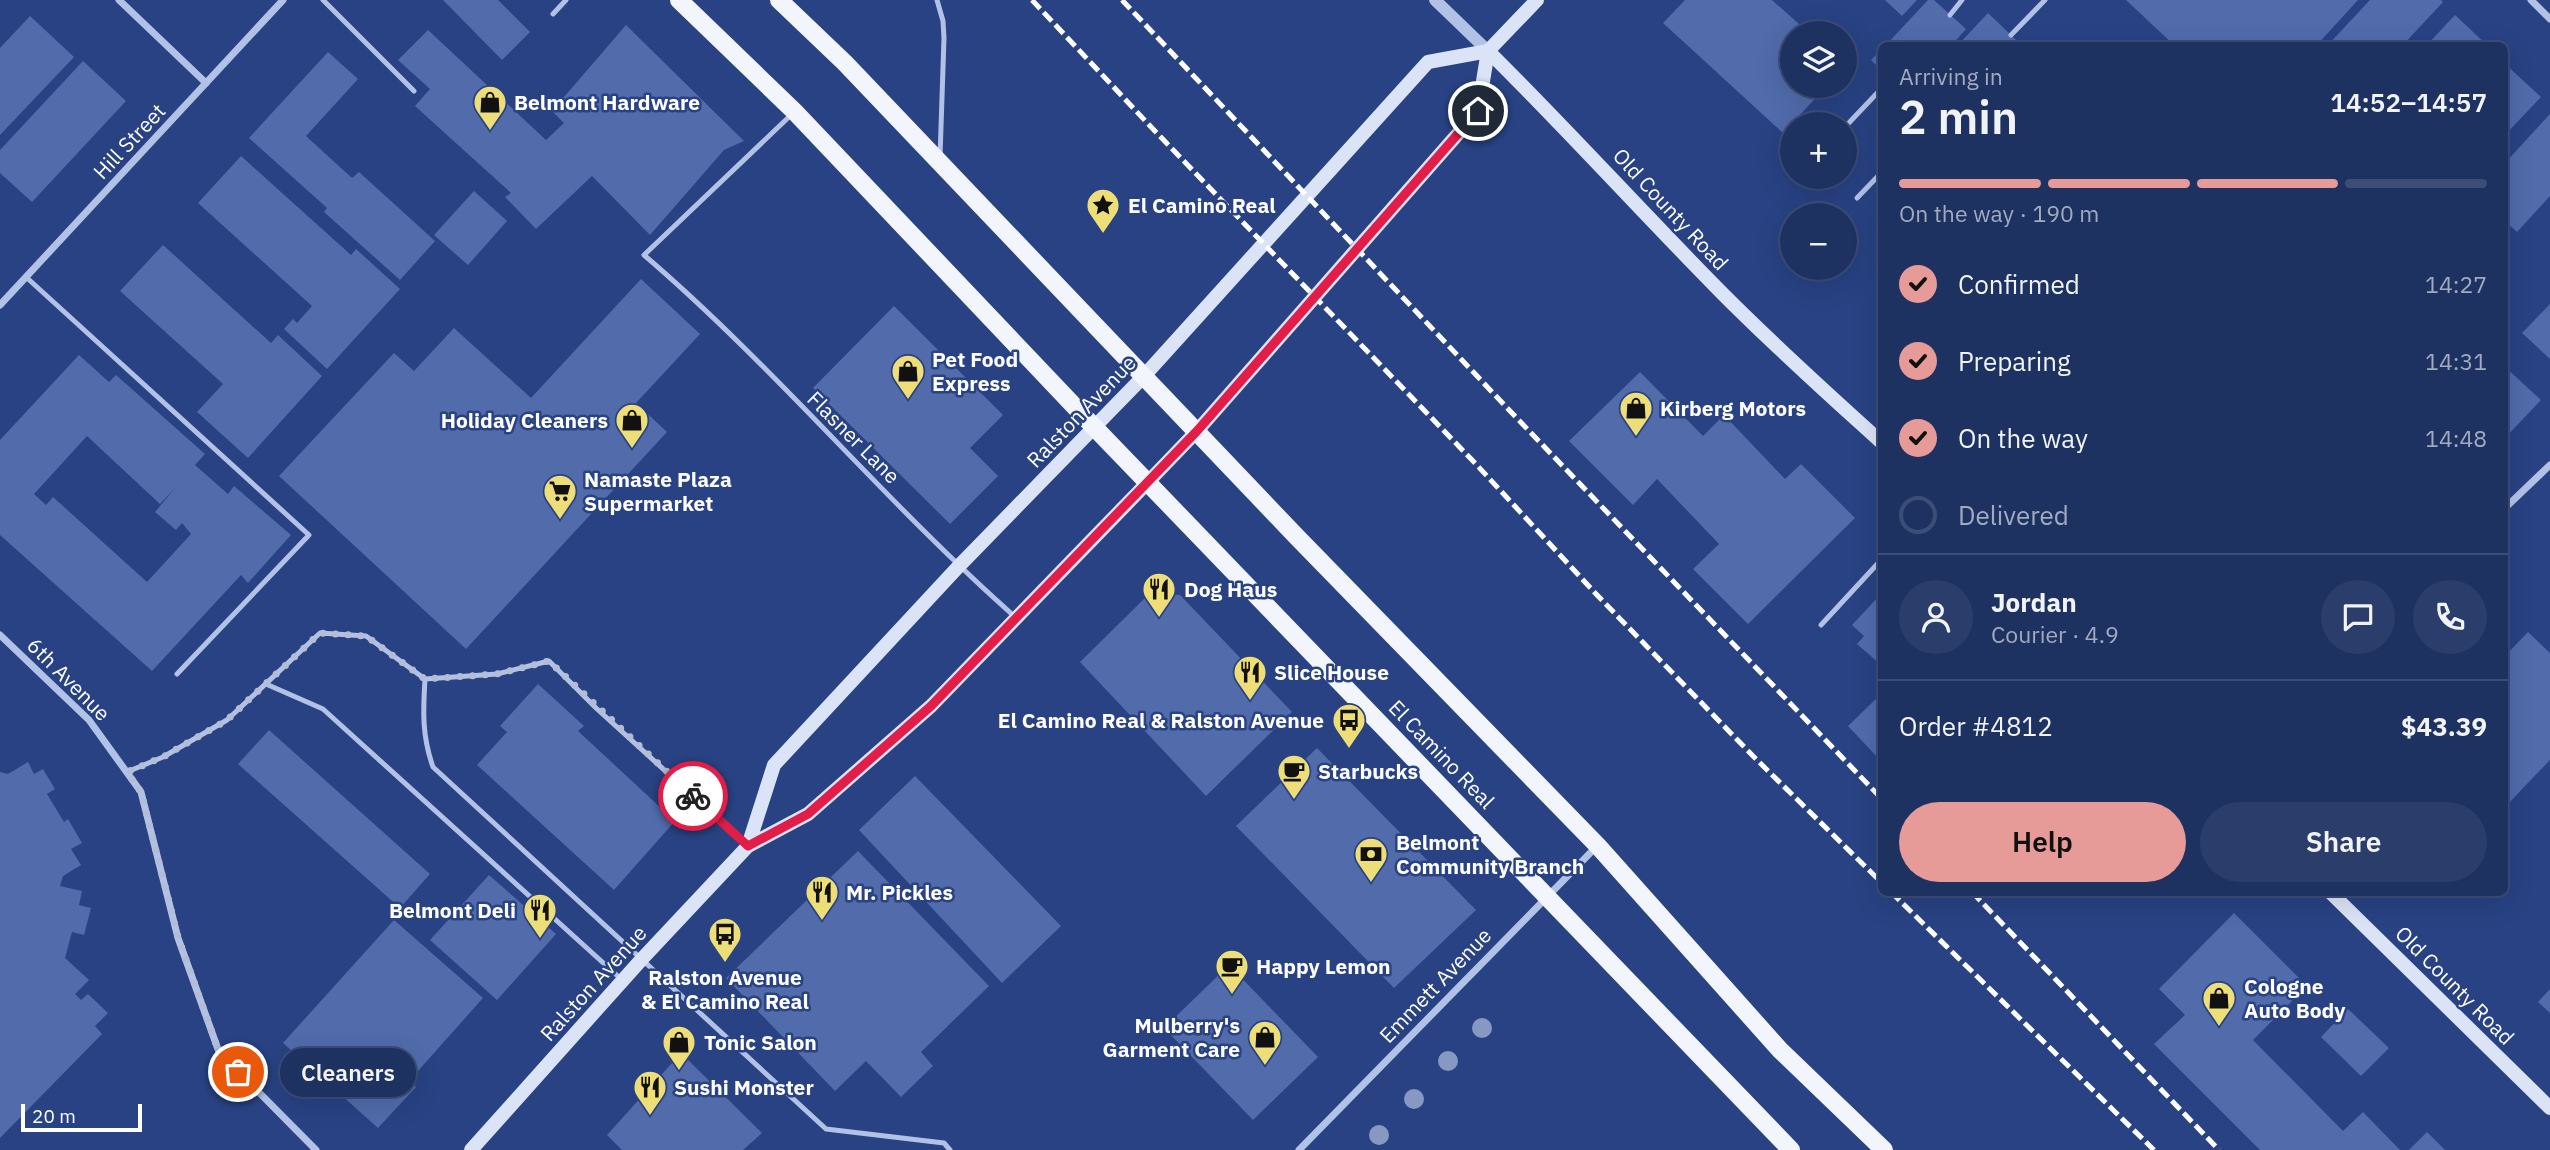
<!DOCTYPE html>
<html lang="en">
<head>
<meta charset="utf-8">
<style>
  :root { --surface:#1e3262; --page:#2b3e6b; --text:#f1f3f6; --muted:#a1aabe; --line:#3c4d77; --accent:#e69b98 }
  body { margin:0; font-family:"IBM Plex Sans",sans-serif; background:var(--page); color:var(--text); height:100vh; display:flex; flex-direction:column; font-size:26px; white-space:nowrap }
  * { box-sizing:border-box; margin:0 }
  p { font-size:23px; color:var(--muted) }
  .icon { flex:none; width:38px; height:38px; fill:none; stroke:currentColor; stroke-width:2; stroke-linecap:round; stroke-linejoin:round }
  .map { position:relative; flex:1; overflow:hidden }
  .panel { position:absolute; left:1878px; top:42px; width:630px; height:854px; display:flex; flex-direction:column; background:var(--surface); border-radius:10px; box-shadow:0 7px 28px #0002,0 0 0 2px var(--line) }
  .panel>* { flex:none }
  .controls { position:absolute; left:1780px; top:21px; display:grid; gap:14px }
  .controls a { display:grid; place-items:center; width:77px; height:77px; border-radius:50%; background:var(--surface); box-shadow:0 7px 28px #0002,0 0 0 2px var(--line); font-size:35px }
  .scale { position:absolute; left:21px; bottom:18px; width:121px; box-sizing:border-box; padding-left:7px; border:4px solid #fff; border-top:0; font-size:19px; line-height:24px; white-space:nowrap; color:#fff; -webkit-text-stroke:5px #284283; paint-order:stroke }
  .pin { position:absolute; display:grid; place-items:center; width:60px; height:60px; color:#fff; margin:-30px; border:4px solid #fff; border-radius:50%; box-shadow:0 2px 7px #0007 }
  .courier { position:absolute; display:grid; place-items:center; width:70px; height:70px; margin:-35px; border:5px solid #e11d48; border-radius:50%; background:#fff; color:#222; box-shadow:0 2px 9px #0007 }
  .bubble { position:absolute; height:49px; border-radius:24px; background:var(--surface); box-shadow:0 7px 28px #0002,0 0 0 2px var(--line); font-size:23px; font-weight:600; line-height:49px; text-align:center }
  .headline em { font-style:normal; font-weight:600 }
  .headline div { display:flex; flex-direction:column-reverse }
  .headline { display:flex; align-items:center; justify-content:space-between; height:119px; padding:0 21px }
  h1 { font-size:46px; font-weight:600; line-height:52px }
  .bar { display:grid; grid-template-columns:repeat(4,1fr); gap:10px 7px; align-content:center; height:84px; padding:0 21px }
  .bar i { height:9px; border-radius:5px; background:var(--line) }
  .bar .active { background:var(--accent) }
  .bar p { grid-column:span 4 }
  .line { display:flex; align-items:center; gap:18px; padding:0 21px; border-top:2px solid var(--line) }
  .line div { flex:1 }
  .round { display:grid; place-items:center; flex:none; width:74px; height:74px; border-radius:37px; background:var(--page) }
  ol { padding:0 21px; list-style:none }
  li { display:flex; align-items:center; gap:21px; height:77px }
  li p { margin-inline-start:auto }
  li .icon { padding:7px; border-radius:50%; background:var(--accent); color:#111; stroke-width:4 }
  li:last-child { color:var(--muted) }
  li i { width:38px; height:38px; border:4px solid var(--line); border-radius:50% }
  .button { display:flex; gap:14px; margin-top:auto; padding:14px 21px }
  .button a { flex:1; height:80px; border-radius:42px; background:var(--accent); color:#111; font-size:28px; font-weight:600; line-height:80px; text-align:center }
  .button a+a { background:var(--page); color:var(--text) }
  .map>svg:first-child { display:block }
</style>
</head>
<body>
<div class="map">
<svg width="2550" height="1150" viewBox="0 0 2550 1150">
  <rect width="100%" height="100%" fill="#284283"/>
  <!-- building -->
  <g fill="#516bab" fill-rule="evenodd">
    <path d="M 443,0 L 498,0 L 530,32 L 502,60 Z"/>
    <path d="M 1685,0 L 1772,0 L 1809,33 L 1792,33 L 1792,86 L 1827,86 L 1783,133 L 1663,23 Z"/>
    <path d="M 1885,0 L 1917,0 L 1902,16 Z"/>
    <path d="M 1928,0 L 1934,0 L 1966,29 L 1951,46 L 1885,46 Z"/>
    <path d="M 2126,0 L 2358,0 L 2316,46 L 2175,46 Z"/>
    <path d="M 2370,0 L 2441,0 L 2443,2 L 2402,46 L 2327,46 Z"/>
    <path d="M 1988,13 L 2011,35 L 2022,46 L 1957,46 Z"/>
    <path d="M 2455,15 L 2488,46 L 2426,46 Z"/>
    <path d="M 30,16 L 74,57 L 0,135 L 0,48 Z"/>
    <path d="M 626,25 L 744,141 L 724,150 L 650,235 L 592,176 L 536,229 L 505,197 L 511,193 L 415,106 L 430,89 L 398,60 L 428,30 L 546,140 L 564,123 L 552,111 Z"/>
    <path d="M 1881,50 L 1881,70 L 1871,60 Z"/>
    <path d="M 328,52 L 358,79 L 306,136 L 352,178 L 359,172 L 435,241 L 400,280 L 324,212 L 327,208 L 249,138 Z"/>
    <path d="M 83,61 L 126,101 L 32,202 L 0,173 L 0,150 Z"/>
    <path d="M 2504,63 L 2541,97 L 2504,136 Z"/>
    <path d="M 2550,114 L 2550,196 L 2517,232 L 2504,220 L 2504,164 Z"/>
    <path d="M 241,156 L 351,255 L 356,249 L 400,289 L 327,369 L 284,329 L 293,319 L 297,323 L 312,306 L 198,203 Z"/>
    <path d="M 474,191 L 507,221 L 468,265 L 434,235 Z"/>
    <path d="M 163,245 L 271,343 L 278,335 L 322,376 L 248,458 L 197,412 L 223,384 L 120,291 Z"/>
    <path d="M 641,279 L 700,334 L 636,403 L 667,432 L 466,649 L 279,476 L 394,353 L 414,371 L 454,328 L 531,398 Z"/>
    <path d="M 2550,304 L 2550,359 L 2522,333 Z"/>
    <path d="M 894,306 L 1003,415 L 970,448 L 998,476 L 950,524 L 813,388 Z"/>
    <path d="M 79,355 L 109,382 L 116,375 L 205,454 L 195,465 L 228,494 L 234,486 L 291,535 L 248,583 L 241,575 L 152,671 L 0,535 L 0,440 ZM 87,436 L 160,504 L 176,487 L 155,512 L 176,530 L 182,523 L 191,534 L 147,582 L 53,497 L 46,505 L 34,494 Z"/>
    <path d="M 2504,366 L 2541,400 L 2504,439 Z"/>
    <path d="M 1640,372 L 1703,436 L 1724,415 L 1785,479 L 1801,464 L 1855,518 L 1748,624 L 1693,569 L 1719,544 L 1657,479 L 1633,505 L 1569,441 Z"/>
    <path d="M 1150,593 L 1180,595 L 1292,712 L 1206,796 L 1080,662 Z"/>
    <path d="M 1881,594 L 1881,665 L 1857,644 L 1864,636 L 1852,625 Z"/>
    <path d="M 2528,632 L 2550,653 L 2550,760 L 2504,808 L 2504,657 Z"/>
    <path d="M 538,684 L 584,726 L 578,731 L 675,821 L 614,890 L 477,765 L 507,732 L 500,726 Z"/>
    <path d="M 1881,694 L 1881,761 L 1848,726 Z"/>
    <path d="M 269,730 L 430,874 L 400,908 L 238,764 Z"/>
    <path d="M 1317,748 L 1476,910 L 1394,988 L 1236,826 Z"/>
    <path d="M 28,762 L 34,774 L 43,769 L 55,789 L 47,794 L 64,822 L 68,819 L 82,843 L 71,849 L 81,865 L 63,876 L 60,886 L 82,891 L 79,905 L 91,908 L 84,935 L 72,932 L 65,958 L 89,980 L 75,994 L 81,1000 L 88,994 L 108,1013 L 95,1026 L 102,1034 L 0,1138 L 0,772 L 8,774 Z"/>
    <path d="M 915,776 L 1061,926 L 1002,983 L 859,830 Z"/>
    <path d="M 858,851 L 989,986 L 921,1052 L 933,1066 L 901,1097 L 866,1061 L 835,1091 L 726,978 Z"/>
    <path d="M 489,875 L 556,934 L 497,1000 L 430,940 Z"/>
    <path d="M 2234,913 L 2307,986 L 2253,1040 L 2343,1131 L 2363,1112 L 2400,1150 L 2260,1150 L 2154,1044 L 2185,1015 L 2159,989 Z"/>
    <path d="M 394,920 L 483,998 L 409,1081 L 416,1087 L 378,1128 L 283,1043 Z"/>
    <path d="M 1229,965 L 1318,1057 L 1253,1120 L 1164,1028 Z"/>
    <path d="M 2550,989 L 2550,1013 L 2538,1002 Z"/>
    <path d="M 2348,1009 L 2389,1048 L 2361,1076 L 2321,1037 Z"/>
    <path d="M 681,1053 L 762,1133 L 743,1150 L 622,1150 L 607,1135 Z"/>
    <path d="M 2427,1132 L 2445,1150 L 2409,1150 Z"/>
  </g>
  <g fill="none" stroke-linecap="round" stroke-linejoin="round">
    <!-- service -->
    <g stroke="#b2c2e7" stroke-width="5">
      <path d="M 323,0 L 414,91"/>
      <path d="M 937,0 L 943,21 L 944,38 L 940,157"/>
      <path d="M 553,14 L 566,0"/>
      <path d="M 1950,15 L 1962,0"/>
      <path d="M 2011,35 L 2045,0"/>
      <path d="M 792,114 L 644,255 C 775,367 885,502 1014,616"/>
      <path d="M 1844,128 L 1881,89"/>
      <path d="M 1796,180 L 1800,177"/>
      <path d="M 1857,198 L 1881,173"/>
      <path d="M 26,277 L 309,535 L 177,674"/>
      <path d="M 1821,625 L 1881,560"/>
      <path d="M 425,679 C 423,712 422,736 433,767 L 826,1129 L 944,1143 L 950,1150"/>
      <path d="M 266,684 L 323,709 L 621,979"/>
      <path d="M 127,772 L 163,757 L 227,720 L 320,633 L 366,636 L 425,679 L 497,674 L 549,661 L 596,708 L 748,846"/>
    </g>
    <!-- minor -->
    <g stroke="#b2c2e7" stroke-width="7">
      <path d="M 119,0 L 206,83"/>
      <path d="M 2531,0 L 2550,19"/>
      <path d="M 0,305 L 283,0"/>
      <path d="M 2504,509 L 2550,465"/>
      <path d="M 0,635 L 89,720 L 141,792 L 178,938 L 219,1052 L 316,1150"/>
      <path d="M 1299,1150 L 1597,846"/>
    </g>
    <!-- tertiary -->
    <path stroke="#b2c2e7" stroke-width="12" d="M 1435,0 L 1488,51"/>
    <!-- secondary -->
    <g stroke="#dbe3f6" stroke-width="14">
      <path d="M 1488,51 C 1567,129 1640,210 1718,289 C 1770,342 1826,392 1881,442"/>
      <path d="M 748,846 L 774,765 L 958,567 L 1144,376 L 1428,62 L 1488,51"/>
      <path d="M 2330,892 L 2550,1108"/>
      <path d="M 471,1150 L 641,960 L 748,846 L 808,814 L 931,706 L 1148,482 L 1197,431 L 1478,111 L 1488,51 L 1537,0"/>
    </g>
    <!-- primary -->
    <g stroke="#f3f5fd" stroke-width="18">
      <path d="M 679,0 L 795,112 L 1095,428 L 1791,1150"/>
      <path d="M 779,0 L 845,63 L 1295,535 L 1598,846 L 1780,1050 L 1884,1150"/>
    </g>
    <!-- rail -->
    <g stroke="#fff" stroke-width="5" stroke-dasharray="12 5" stroke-linecap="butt">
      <path d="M 1032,0 L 1153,129 L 1474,462 L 1597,595 L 1753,756 L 1881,882"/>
      <path d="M 1122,0 L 1511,412 L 1881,798"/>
      <path d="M 1891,892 L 2154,1150"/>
      <path d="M 1972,892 L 2219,1150"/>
    </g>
  </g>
  <!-- trees -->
  <g fill="#8798c2">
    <circle cx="1482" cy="1028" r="10"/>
    <circle cx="1448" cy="1061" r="10"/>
    <circle cx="1414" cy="1099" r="10"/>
    <circle cx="1379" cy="1135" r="10"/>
  </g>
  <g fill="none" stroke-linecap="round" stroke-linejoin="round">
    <!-- done -->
    <path stroke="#b4bdd4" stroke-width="7" stroke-dasharray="0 12.6" d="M 238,1072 L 219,1052 L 178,937 L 141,792 L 127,772 L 163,757 L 227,720 L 320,633 L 366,636 L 425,679 L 497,674 L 549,661 L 693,796"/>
    <!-- route -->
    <path stroke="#e11d48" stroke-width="9" d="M 693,796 L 748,846 L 808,814 L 931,706 L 1197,431 L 1478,111"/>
  </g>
  <!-- icons -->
  <defs>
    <symbol id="shop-pin" viewBox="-11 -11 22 30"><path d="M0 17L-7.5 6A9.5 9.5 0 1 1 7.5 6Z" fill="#eede78" stroke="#284283"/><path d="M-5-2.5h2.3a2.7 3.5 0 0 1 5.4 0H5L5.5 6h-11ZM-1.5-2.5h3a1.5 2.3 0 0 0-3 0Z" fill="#111"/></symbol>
    <symbol id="sight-pin" viewBox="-11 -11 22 30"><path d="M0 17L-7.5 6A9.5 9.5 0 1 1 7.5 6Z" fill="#eede78" stroke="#284283"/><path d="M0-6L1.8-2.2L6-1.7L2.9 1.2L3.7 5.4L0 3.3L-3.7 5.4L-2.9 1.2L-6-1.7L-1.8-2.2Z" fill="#111"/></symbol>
    <symbol id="supermarket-pin" viewBox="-11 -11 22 30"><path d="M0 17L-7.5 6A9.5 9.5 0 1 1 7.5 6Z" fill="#eede78" stroke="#284283"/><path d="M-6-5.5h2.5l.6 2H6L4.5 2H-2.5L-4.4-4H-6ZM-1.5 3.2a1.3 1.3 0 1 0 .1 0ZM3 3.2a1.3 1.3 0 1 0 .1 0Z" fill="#111"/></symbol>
    <symbol id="restaurant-pin" viewBox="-11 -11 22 30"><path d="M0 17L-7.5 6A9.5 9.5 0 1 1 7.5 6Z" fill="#eede78" stroke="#284283"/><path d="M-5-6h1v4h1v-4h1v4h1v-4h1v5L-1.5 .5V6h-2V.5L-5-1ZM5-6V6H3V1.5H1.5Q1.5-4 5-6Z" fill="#111"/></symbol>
    <symbol id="bus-pin" viewBox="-11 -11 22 30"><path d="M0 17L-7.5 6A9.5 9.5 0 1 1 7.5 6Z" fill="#eede78" stroke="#284283"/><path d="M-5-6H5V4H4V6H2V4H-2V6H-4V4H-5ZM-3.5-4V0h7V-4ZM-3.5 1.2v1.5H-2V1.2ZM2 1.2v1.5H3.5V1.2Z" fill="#111"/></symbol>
    <symbol id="cafe-pin" viewBox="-11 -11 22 30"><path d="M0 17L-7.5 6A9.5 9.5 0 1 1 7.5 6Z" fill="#eede78" stroke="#284283"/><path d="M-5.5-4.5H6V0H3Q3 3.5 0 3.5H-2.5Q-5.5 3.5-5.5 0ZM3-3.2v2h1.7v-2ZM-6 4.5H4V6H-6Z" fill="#111"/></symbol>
    <symbol id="bank-pin" viewBox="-11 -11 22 30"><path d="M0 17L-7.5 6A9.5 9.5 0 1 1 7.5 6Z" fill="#eede78" stroke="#284283"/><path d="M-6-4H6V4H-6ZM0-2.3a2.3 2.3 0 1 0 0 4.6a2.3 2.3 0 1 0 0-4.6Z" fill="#111"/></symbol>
  </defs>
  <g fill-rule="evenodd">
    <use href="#shop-pin" x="471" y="83" width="38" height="52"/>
    <use href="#sight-pin" x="1084" y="186" width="38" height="52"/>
    <use href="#shop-pin" x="889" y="352" width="38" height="52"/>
    <use href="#shop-pin" x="1617" y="389" width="38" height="52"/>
    <use href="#shop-pin" x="613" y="401" width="38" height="52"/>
    <use href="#supermarket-pin" x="541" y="472" width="38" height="52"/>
    <use href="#restaurant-pin" x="1140" y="570" width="38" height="52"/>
    <use href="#restaurant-pin" x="1231" y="653" width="38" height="52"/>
    <use href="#bus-pin" x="1330" y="701" width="38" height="52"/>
    <use href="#cafe-pin" x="1275" y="752" width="38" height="52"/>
    <use href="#bank-pin" x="1352" y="835" width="38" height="52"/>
    <use href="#restaurant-pin" x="803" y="873" width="38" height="52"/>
    <use href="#restaurant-pin" x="521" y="891" width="38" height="52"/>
    <use href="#bus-pin" x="706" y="915" width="38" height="52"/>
    <use href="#cafe-pin" x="1213" y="947" width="38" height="52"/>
    <use href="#shop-pin" x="2200" y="979" width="38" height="52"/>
    <use href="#shop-pin" x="1246" y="1018" width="38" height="52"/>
    <use href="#shop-pin" x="660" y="1023" width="38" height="52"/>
    <use href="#restaurant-pin" x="631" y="1068" width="38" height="52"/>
  </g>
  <g text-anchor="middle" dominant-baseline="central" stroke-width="5" stroke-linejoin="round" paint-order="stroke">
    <!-- poi labels -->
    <g font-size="21" font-weight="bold" fill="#fff" stroke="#284283" text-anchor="start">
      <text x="514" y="102">Belmont Hardware</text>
      <text x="1128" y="205">El Camino Real</text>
      <text x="932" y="359">Pet Food<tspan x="932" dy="24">Express</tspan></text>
      <text x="1660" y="408">Kirberg Motors</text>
      <text x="608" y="420" text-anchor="end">Holiday Cleaners</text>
      <text x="584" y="479">Namaste Plaza<tspan x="584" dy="24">Supermarket</tspan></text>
      <text x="1184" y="589">Dog Haus</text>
      <text x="1274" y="672">Slice House</text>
      <text x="1324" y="720" text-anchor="end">El Camino Real &amp; Ralston Avenue</text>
      <text x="1318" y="771">Starbucks</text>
      <text x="1396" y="842">Belmont<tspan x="1396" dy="24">Community Branch</tspan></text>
      <text x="846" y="892">Mr. Pickles</text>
      <text x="516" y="910" text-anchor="end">Belmont Deli</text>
      <text x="1256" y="966">Happy Lemon</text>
      <text x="725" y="977" text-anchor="middle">Ralston Avenue<tspan x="725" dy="24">&amp; El Camino Real</tspan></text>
      <text x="2244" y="986">Cologne<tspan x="2244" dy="24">Auto Body</tspan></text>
      <text x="1240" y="1025" text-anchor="end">Mulberry's<tspan x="1240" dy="24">Garment Care</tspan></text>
      <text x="704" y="1042">Tonic Salon</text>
      <text x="674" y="1087">Sushi Monster</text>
    </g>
    <!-- street labels -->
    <g font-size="21" fill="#fff" stroke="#284283">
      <text transform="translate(129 141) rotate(-47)">Hill Street</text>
      <text transform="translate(1671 209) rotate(47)">Old County Road</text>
      <text transform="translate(1081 411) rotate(-46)">Ralston Avenue</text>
      <text transform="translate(854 437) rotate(45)">Flasner Lane</text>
      <text transform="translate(69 679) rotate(45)">6th Avenue</text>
      <text transform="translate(1442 754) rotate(46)">El Camino Real</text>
      <text transform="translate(593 983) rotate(-48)">Ralston Avenue</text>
      <text transform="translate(1435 985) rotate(-46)">Emmett Avenue</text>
      <text transform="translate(2455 985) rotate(45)">Old County Road</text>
    </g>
  </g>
</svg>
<div class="controls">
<a><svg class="icon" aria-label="layers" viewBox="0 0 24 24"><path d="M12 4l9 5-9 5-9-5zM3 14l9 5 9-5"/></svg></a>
<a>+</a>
<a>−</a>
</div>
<div class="scale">20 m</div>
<div class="pin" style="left:238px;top:1072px;background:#ea580c"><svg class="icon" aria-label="bag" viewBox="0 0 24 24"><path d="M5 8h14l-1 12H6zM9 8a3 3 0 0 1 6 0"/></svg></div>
<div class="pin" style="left:1478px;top:111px;background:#1f2937"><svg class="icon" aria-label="home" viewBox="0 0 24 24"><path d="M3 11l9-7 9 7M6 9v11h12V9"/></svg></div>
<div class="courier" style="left:693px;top:796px"><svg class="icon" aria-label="bike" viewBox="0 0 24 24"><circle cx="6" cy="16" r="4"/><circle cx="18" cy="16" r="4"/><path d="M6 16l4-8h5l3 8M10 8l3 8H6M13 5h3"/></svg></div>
<div class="bubble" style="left:280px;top:1048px;width:136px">Cleaners</div>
<section class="panel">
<div class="headline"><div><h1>2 min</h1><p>Arriving in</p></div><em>14:52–14:57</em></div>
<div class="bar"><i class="active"></i><i class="active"></i><i class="active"></i><i></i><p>On the way · 190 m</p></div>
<ol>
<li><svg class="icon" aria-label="check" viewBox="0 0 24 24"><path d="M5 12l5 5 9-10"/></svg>Confirmed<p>14:27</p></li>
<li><svg class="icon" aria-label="check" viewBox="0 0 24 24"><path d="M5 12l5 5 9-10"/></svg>Preparing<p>14:31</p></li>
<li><svg class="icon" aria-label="check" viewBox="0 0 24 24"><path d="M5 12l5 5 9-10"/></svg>On the way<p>14:48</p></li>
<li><i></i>Delivered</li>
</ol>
<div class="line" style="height:126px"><a class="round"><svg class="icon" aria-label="person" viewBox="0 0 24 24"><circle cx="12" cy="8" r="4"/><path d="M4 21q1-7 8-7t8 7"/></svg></a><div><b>Jordan</b><p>Courier · 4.9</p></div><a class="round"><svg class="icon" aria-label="chat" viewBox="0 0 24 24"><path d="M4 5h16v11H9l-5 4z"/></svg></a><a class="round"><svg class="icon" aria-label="phone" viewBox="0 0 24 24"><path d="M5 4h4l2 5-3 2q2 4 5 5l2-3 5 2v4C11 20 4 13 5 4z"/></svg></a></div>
<div class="line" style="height:91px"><div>Order #4812</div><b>$43.39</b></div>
<div class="button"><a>Help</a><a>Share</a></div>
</section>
</div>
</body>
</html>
